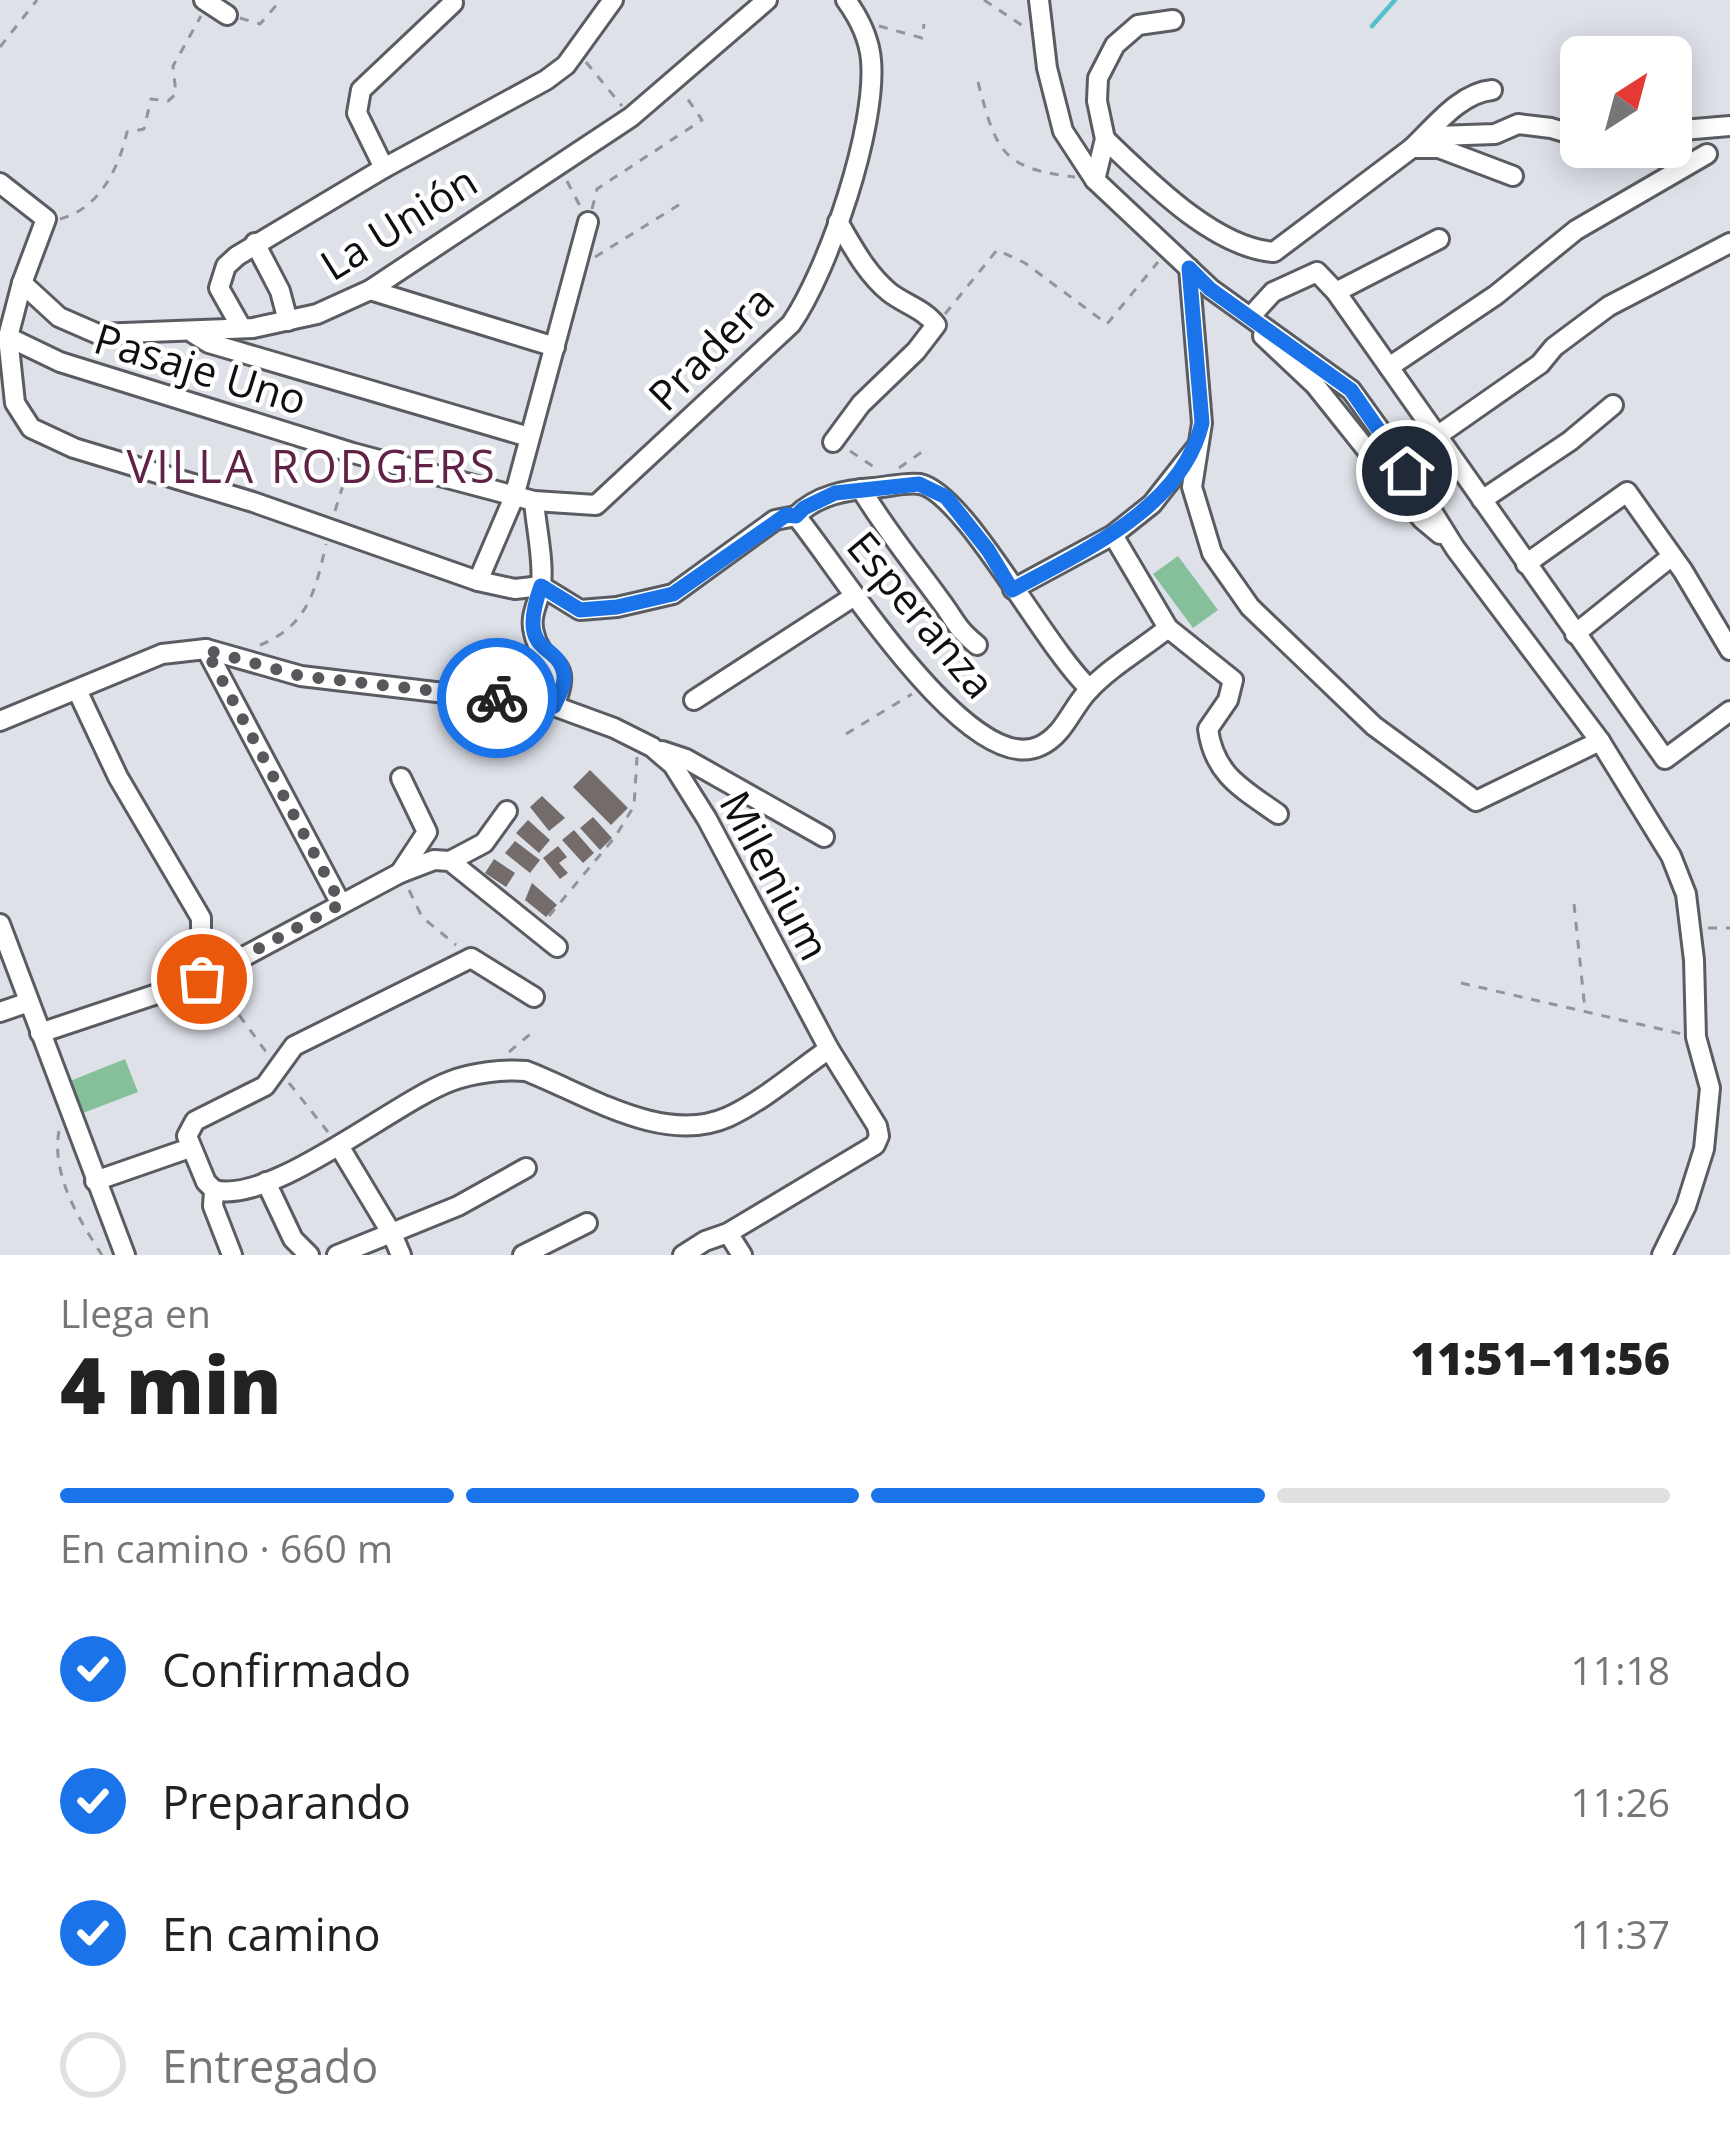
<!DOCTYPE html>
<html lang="es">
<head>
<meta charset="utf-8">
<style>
  :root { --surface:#fff; --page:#f2f2f2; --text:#222; --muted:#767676; --line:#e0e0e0; --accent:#1a73e8 }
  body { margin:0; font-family:"Open Sans",sans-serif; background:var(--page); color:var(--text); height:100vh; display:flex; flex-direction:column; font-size:45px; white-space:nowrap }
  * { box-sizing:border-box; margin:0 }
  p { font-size:39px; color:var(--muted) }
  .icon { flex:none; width:66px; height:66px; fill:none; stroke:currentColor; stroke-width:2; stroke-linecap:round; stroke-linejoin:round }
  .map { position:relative; height:1255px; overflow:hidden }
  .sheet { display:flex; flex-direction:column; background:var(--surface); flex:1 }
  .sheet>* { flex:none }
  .needle { width:78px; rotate:36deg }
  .tools { position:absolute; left:1560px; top:36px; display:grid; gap:24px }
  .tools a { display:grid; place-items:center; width:132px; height:132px; border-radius:18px; background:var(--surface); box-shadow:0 6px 30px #0003; font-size:60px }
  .pin { position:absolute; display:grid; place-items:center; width:102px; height:102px; color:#fff; margin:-51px; border:6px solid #fff; border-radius:50%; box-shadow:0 3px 12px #0007 }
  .courier { position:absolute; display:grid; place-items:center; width:120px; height:120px; margin:-60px; border:9px solid #1a73e8; border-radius:50%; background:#fff; color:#222; box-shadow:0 3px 15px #0007 }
  .head em { font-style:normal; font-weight:800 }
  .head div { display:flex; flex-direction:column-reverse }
  .head { display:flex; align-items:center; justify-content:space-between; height:204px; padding:0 60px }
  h1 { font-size:78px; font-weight:800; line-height:90px }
  .bar { display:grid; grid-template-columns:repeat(4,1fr); gap:18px 12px; align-content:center; height:144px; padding:0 60px }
  .bar i { height:15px; border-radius:9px; background:var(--line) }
  .bar .selected { background:var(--accent) }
  .bar p { grid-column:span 4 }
  ol { padding:0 60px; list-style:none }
  li { display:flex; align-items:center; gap:36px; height:132px }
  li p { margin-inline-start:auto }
  li .icon { padding:12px; border-radius:50%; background:var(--accent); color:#fff; stroke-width:4 }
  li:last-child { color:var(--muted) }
  li i { width:66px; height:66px; border:6px solid var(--line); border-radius:50% }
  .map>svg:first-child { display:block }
</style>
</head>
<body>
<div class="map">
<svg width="1730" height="1255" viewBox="0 0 1730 1255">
  <rect width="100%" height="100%" fill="#dee1e8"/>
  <!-- green -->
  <g fill="#85c09b">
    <path d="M 1178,556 L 1218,610 L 1193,628 L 1153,574 Z"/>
    <path d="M 125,1059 L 138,1092 L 83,1113 L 70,1081 Z"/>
  </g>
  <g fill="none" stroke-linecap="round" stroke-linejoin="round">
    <!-- stream -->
    <path stroke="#55c0cd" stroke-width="4.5" d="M 1372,26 L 1395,0"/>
  </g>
  <!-- building -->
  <g fill="#746c6b">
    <path d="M 590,770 L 628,808 L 611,825 L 573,787 Z"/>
    <path d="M 542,796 L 565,818 L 549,831 L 530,807 Z"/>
    <path d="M 593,817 L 612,838 L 600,850 L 580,828 Z"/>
    <path d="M 528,820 L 550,840 L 539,853 L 516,833 Z"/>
    <path d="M 574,830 L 594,853 L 583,863 L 562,840 Z"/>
    <path d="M 515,841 L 540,860 L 530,873 L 505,853 Z"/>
    <path d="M 558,846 L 567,857 L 559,863 L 568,873 L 560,879 L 543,858 Z"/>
    <path d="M 494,859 L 515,873 L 506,887 L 485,873 Z"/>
    <path d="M 532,883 L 557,905 L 546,917 L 525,900 Z"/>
  </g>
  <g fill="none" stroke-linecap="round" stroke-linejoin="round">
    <defs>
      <g id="street">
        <path d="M 204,0 L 227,15"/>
        <path d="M 1039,0 L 1047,68 L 1063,131 L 1095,180 L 1211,289 L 1351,390 L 1390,444 L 1455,548 L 1600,741 L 1671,856 L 1686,894 L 1694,960 L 1696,1037 L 1710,1088 L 1704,1149 L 1686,1206 L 1662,1255"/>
        <path d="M 1492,90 C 1460,93 1435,126 1412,148 L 1439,148 L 1513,176"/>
        <path d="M 1671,131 L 1730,126"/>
        <path d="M 1105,139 C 1148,180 1214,248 1274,252 L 1412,148 L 1438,136 L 1495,134 L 1518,124 L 1551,128 L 1581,137"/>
        <path d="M 384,168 L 357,113 L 361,90 L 453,3"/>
        <path d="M 1095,180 L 1105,139 L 1097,101 L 1098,78 L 1115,45 L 1138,25 L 1173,20"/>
        <path d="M 0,183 L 46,219 L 22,283 L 8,337 L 15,403 L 31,428 L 74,448 L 253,502 L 478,581 L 515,589 L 541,586 L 580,610 L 617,607 L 673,594 L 775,520 L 796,516 C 837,565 969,780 1040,746 C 1064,735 1071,709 1088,691 C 1110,667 1142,649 1168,628"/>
        <path d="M 255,243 L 280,291 L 288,321"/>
        <path d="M 1189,268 L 1202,423 L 1192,487 L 1212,553 L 1250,607 L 1374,726 L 1476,801 L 1600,741"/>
        <path d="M 22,283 L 59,317 L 98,334 L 253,328 L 317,314 L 370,290 L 631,117 L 767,0"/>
        <path d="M 370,290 L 555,347"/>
        <path d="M 1336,292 L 1439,239"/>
        <path d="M 1251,316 L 1273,292 L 1317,272 L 1336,292 L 1665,759 L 1730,711"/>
        <path d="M 241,327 L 219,288 L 226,266 L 237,256 L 384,168 L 546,80 L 566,65 L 613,0"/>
        <path d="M 193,333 L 209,343 L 529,437"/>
        <path d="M 1263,336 L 1315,385 L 1422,519 L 1440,534"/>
        <path d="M 8,337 L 60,362 L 353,453 L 534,501 L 596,505 L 791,324 C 829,269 877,126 871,60 C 869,37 859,18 846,0"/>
        <path d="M 1389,367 L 1496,295 L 1576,230 L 1707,154"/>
        <path d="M 1437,436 L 1540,364 L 1554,347 L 1609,306 L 1730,243"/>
        <path d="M 833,442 L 861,404 L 916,351 L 936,325 C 924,309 904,304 889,292 C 866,273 853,247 838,222"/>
        <path d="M 861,489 C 885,529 913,563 940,600 C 956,621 955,627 977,645"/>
        <path d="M 1482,500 L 1570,441 L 1613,405"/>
        <path d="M 534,501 C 536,527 544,560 541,586 C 539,603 529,615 534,633 C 542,670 576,655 554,706"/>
        <path d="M 796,516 C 817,495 846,490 873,488 C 887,487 906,482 920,484 C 965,493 1045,648 1090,689"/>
        <path d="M 1113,535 L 1168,628 L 1233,680 L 1228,700 L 1208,729 C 1214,775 1243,789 1278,814"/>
        <path d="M 1526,564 L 1627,492 L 1683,571 L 1730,650"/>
        <path d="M 478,581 L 514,497 L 588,222"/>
        <path d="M 1013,589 L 1113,535 L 1152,504 L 1196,448"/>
        <path d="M 1575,634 L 1672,556"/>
        <path d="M 206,649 L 341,904"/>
        <path d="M 77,690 L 118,777 L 201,918 L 201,935 L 167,993"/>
        <path d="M 694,700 L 853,597"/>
        <path d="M 0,721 L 162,654 L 206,649 L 301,676 L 554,706 L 614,728 L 652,747 L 673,765 L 707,819 L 829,1049 L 877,1126 L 879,1136 L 875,1145 L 728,1233 L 705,1241 L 683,1255"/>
        <path d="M 662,751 L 686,759 L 824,837"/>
        <path d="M 450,861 L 484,843 L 507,811"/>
        <path d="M 400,873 L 427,832 L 401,778"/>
        <path d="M 0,924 L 125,1255"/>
        <path d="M 0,1012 L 29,1002"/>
        <path d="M 40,1033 L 202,979 L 400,873 L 434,860 L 450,861 L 557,947"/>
        <path d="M 339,1146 L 392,1234 L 401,1255"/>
        <path d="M 95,1181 L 190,1148"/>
        <path d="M 266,1182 L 293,1239 L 309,1255"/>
        <path d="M 214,1190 C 272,1205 394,1102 451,1081 C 472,1073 503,1069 526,1071 C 586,1094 663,1146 728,1117 C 763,1101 797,1071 829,1049"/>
        <path d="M 728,1233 L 742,1255"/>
        <path d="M 232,1255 L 213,1206 L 214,1190 L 206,1182 L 187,1136 L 195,1121 L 265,1086 L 294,1046 L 471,958 L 534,997"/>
        <path d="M 337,1255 L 458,1206 L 526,1168"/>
        <path d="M 523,1255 L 587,1223"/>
      </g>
    </defs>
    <!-- street casing -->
    <use href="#street" stroke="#5a5c62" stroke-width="24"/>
    <!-- path -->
    <g stroke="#929499" stroke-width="3" stroke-dasharray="9 9" stroke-linecap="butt">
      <path d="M 984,0 L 1023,26"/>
      <path d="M 240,18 L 260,24 L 281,0"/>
      <path d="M 879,26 L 922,38 L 924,24"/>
      <path d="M 0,47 L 37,0"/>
      <path d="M 586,62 L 622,106"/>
      <path d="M 978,82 C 996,151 1002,169 1075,177"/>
      <path d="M 567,181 L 582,210"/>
      <path d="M 592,209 L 597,189 L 702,120 L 685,95"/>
      <path d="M 60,219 C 99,209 119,168 127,132 L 144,129 L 151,99 L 168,101 L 176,94 L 173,66 L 201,16"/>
      <path d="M 595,257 L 685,201"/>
      <path d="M 945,314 L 997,250 L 1025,263 L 1107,324 L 1158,262"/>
      <path d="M 850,451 L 877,469"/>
      <path d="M 899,468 L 926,449"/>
      <path d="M 335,511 L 348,469"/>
      <path d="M 260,645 C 308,626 316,589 326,544"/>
      <path d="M 846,734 L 912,694"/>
      <path d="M 409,890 L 422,917 L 456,945"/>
      <path d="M 1574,904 L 1585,1010"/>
      <path d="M 549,916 L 615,837 L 634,806 L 637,757"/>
      <path d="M 1708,928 L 1730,928"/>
      <path d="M 1461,983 L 1682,1034"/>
      <path d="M 218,986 L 269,1056"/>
      <path d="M 509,1052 L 535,1030"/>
      <path d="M 289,1083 L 328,1132"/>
      <path d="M 59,1131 C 51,1174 79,1220 102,1255"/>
    </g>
    <!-- street -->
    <use href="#street" stroke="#fff" stroke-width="18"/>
  </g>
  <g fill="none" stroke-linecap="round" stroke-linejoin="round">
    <!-- done -->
    <path stroke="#57585c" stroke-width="12" stroke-dasharray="0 21.6" d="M 202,979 L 341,904 L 206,650 L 301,676 L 497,698"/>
    <!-- route -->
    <path stroke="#1a73e8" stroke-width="15" d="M 497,698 L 554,706 C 558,697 565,686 564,676 C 560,640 515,659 541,586 L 580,610 L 617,607 L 673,594 L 786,515 L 796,516 L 804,508 L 835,493 L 919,484 L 946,497 L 988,550 L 1012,590 C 1083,551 1182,508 1202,423 L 1189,268 L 1210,289 L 1351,390 L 1407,471"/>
  </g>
  <g text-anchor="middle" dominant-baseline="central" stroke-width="9" stroke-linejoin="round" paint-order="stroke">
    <!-- street labels -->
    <g font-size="42" fill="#0e0f11" stroke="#fff">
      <text transform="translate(398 222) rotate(-32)">La Unión</text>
      <text transform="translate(710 347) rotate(-45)">Pradera</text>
      <text transform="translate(201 368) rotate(17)">Pasaje Uno</text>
      <text transform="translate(922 614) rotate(50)">Esperanza</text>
      <text transform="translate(776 875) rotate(62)">Milenium</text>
    </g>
    <!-- neighbourhood labels -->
    <g font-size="45" letter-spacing="3" fill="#5f2145" stroke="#fff">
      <text x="312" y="465">VILLA RODGERS</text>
    </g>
  </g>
</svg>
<div class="tools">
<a><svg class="needle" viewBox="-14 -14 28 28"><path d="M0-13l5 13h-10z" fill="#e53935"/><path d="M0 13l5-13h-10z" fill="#767676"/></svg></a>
</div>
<div class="pin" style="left:202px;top:979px;background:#ea580c"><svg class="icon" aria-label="bag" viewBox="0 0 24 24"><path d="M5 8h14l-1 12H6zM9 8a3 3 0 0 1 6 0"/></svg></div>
<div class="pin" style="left:1407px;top:471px;background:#1f2937"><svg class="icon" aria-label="home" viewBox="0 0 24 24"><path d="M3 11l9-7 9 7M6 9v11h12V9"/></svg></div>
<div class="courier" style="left:497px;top:698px"><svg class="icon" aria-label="bike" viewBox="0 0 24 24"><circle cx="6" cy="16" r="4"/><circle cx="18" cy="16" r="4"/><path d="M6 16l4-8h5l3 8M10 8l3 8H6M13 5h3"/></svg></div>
</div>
<section class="sheet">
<div class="head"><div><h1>4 min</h1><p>Llega en</p></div><em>11:51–11:56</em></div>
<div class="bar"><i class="selected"></i><i class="selected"></i><i class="selected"></i><i></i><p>En camino · 660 m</p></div>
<ol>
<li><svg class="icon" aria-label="check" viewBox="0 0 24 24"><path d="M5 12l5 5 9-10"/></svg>Confirmado<p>11:18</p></li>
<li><svg class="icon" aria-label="check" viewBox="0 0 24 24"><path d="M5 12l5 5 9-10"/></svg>Preparando<p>11:26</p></li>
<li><svg class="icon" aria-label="check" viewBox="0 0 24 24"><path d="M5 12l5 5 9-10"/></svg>En camino<p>11:37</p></li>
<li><i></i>Entregado</li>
</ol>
</section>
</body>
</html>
